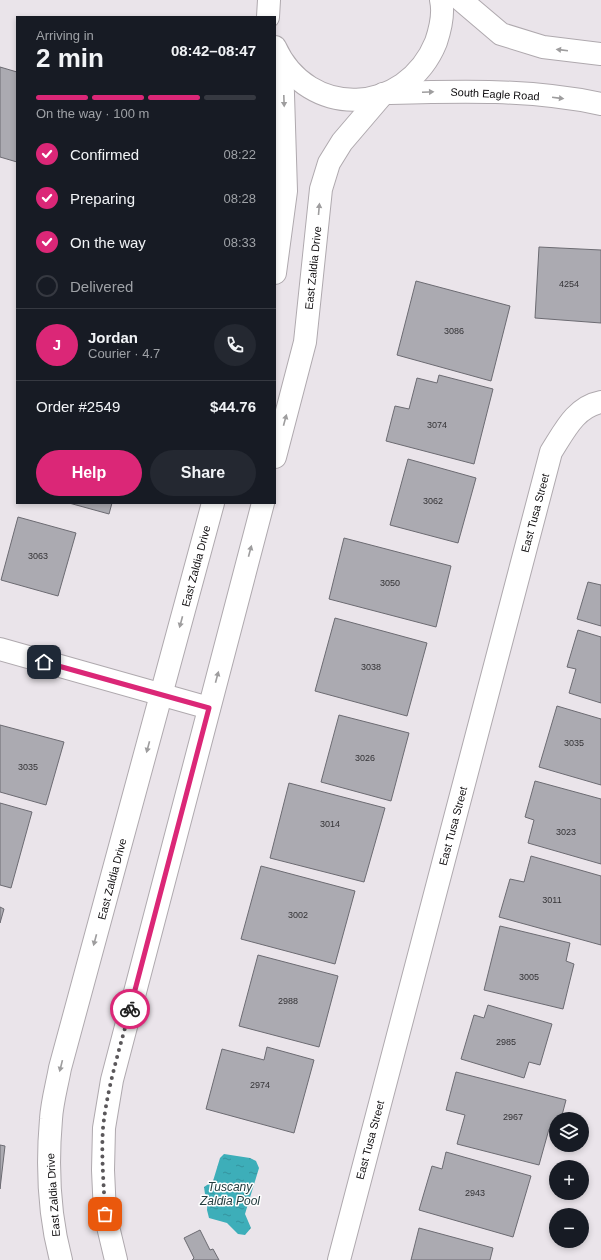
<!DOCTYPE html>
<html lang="en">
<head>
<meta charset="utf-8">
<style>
  :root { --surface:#171b24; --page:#242831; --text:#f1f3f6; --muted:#9ea1a6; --line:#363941; --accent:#db2777 }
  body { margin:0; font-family:Helvetica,sans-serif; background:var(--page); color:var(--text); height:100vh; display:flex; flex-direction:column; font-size:15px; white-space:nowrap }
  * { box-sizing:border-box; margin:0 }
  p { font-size:13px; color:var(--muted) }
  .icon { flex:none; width:22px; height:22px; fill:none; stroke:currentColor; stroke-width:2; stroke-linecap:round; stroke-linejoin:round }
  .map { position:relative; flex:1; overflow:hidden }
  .sheet { position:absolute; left:16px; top:16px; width:260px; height:488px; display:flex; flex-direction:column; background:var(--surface); border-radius:0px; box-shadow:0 2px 6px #0003 }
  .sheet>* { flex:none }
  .fabs { position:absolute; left:549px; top:1112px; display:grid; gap:8px }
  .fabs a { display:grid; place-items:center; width:40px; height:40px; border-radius:50%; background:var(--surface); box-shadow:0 2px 6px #0003; font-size:20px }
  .pin { position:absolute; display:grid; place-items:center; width:34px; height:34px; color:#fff; margin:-17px; border-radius:8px; box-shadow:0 2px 6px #0006 }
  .courier { position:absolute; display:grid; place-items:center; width:40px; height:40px; margin:-20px; border:3px solid #db2777; border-radius:50%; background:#fff; color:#222; box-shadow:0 1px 5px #0007 }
  .head em { font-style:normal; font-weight:800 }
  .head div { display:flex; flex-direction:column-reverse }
  .head { display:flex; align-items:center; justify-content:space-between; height:68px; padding:0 20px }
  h1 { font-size:26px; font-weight:800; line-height:30px }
  .bar { display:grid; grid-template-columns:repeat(4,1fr); gap:6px 4px; align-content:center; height:48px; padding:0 20px }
  .bar i { height:5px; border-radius:3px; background:var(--line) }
  .bar .active { background:var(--accent) }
  .bar p { grid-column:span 4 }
  .line { display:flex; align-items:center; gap:10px; padding:0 20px; border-top:1px solid var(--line) }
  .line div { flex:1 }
  .round { display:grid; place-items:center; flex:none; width:42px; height:42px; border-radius:21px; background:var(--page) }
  ol { padding:0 20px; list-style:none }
  li { display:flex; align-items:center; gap:12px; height:44px }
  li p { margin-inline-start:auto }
  li .icon { padding:4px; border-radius:50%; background:var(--accent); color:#fff; stroke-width:4 }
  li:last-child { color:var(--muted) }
  li i { width:22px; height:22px; border:2px solid var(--line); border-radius:50% }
  .primary-button { display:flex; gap:8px; margin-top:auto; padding:8px 20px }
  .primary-button a { flex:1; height:46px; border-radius:24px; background:var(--accent); color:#fff; font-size:16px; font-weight:800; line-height:46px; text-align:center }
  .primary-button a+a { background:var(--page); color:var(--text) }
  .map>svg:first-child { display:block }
</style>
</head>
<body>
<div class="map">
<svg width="601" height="1260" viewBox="0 0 601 1260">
  <defs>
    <pattern id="water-ripples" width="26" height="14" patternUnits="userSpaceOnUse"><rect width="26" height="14" fill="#3daeb9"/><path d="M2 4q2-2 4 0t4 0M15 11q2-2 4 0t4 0" fill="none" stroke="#34949e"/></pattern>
  </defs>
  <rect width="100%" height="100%" fill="#eae4ea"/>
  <!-- water -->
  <path fill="url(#water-ripples)" d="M 224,1154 L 250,1158 L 256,1161 L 259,1168 L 245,1214 L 251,1228 L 245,1235 L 238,1234 L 227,1223 L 209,1218 L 207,1210 L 208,1196 L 205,1194 L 204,1187 L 213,1181 L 220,1158 Z"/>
  <!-- building -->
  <g fill="#abaab1" stroke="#6c6b72">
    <path d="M 0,67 L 17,72 L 17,162 L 0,157 Z"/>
    <path d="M 539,247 L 601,250 L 601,323 L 535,318 Z"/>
    <path d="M 416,281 L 510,306 L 491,381 L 397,355 Z"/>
    <path d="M 439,375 L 493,389 L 474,464 L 386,441 L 395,406 L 409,409 L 417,378 L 437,383 Z"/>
    <path d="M 408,459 L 476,478 L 458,543 L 390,525 Z"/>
    <path d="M 69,503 L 112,503 L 109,514 Z"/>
    <path d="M 18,517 L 76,533 L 58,596 L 1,580 Z"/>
    <path d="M 344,538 L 451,566 L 436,627 L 329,599 Z"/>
    <path d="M 588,582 L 601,585 L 601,626 L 577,619 Z"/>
    <path d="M 335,618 L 427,643 L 407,716 L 315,691 Z"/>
    <path d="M 578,630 L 601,637 L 601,703 L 569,693 L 576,669 L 567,667 Z"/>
    <path d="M 557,706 L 601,719 L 601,785 L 539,767 Z"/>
    <path d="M 339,715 L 409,733 L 391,801 L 321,782 Z"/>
    <path d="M 0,725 L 64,742 L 46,805 L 0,792 Z"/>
    <path d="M 535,781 L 601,799 L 601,864 L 528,843 L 534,820 L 525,817 Z"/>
    <path d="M 289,783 L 385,808 L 364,882 L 270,858 Z"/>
    <path d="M 0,803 L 32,812 L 11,888 L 0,885 Z"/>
    <path d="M 531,856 L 601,876 L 601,945 L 499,917 L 510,879 L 524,882 Z"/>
    <path d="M 261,866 L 355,891 L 335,964 L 241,939 Z"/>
    <path d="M 0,907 L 4,909 L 0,923 Z"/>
    <path d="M 500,926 L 570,943 L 566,961 L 574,964 L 563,1009 L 484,990 Z"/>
    <path d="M 258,955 L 338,976 L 319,1047 L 239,1026 Z"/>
    <path d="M 488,1005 L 552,1024 L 540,1065 L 529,1062 L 524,1078 L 461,1059 L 474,1015 L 484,1018 Z"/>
    <path d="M 267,1047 L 314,1060 L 294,1133 L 206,1109 L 222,1049 L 264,1060 Z"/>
    <path d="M 456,1072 L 566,1100 L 561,1119 L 556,1119 L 556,1130 L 549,1129 L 539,1165 L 457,1144 L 465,1115 L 446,1110 Z"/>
    <path d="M 0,1145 L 5,1146 L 0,1189 Z"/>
    <path d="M 446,1152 L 531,1176 L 513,1237 L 419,1210 L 432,1166 L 442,1169 Z"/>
    <path d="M 419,1228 L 493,1248 L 490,1260 L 411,1260 Z"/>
    <path d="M 200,1230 L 210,1250 L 213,1249 L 219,1260 L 192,1260 L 194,1258 L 184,1238 Z"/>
  </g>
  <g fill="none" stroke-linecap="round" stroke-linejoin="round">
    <defs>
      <g id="minor">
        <path d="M 0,649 L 209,708"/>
        <path d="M 339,1260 L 551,452 C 564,432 575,407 601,402"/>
      </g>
      <g id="tertiary">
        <path d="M 275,273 L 286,191 L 282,62"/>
        <path d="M 275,457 L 305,342 L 321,189 L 329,163 L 342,142 L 383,94"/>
        <path d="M 61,1260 C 49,1215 47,1165 51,1119 C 52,1102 57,1085 60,1068 L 213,503"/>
        <path d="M 116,1260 L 105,1214 L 103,1170 L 104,1128 L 112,1080 L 263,503"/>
      </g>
      <g id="secondary">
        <path d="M 461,0 L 501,34 L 543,47 L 601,54"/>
        <path d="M 268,17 L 269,0"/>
        <path d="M 275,47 C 308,120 406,116 436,42 C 440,30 444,13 441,0"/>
        <path d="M 390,93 C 460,91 532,89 601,104"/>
      </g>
    </defs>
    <!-- minor casing -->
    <use href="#minor" stroke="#afa9ae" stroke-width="24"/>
    <!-- tertiary casing -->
    <use href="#tertiary" stroke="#afa9ae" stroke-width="24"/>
    <!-- secondary casing -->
    <use href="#secondary" stroke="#afa9ae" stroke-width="24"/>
    <!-- minor -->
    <use href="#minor" stroke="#fff" stroke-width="22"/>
    <!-- tertiary -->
    <use href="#tertiary" stroke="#fff" stroke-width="22"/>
    <!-- secondary -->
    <use href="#secondary" stroke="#fff" stroke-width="22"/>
  </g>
  <!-- one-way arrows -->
  <defs><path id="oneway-solid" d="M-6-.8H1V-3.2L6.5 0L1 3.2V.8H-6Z"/></defs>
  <g fill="#9e9d9e">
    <use href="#oneway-solid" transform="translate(562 50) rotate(-173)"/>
    <use href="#oneway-solid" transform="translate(428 92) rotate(-2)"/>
    <use href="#oneway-solid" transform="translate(558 98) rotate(7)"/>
    <use href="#oneway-solid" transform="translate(284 101) rotate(88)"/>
    <use href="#oneway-solid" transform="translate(319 209) rotate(-85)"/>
    <use href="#oneway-solid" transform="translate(285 420) rotate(-75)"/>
    <use href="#oneway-solid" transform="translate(250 551) rotate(-75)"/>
    <use href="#oneway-solid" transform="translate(181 622) rotate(105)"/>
    <use href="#oneway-solid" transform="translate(217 677) rotate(-75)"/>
    <use href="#oneway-solid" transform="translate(148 747) rotate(105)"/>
    <use href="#oneway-solid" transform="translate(95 940) rotate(105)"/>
    <use href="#oneway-solid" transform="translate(61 1066) rotate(104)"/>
  </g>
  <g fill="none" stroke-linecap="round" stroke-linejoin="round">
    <!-- done -->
    <path stroke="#5a575a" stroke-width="4" stroke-dasharray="0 7.2" d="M 105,1214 C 104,1185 101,1157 103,1128 C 107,1088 120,1048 130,1009"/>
    <!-- route -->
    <path stroke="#db2777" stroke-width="5" d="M 44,662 L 209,708 L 130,1009"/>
  </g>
  <g text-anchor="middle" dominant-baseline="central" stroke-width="3" stroke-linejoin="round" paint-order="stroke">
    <!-- number labels -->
    <g font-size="9" fill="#343336">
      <text x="569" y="284">4254</text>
      <text x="454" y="331">3086</text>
      <text x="437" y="425">3074</text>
      <text x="433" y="501">3062</text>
      <text x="38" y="556">3063</text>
      <text x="390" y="583">3050</text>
      <text x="371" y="667">3038</text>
      <text x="574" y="743">3035</text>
      <text x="365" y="758">3026</text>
      <text x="28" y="767">3035</text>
      <text x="330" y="824">3014</text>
      <text x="566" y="832">3023</text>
      <text x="552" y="900">3011</text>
      <text x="298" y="915">3002</text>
      <text x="529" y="977">3005</text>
      <text x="288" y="1001">2988</text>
      <text x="506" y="1042">2985</text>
      <text x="260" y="1085">2974</text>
      <text x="513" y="1117">2967</text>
      <text x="475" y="1193">2943</text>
    </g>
    <!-- street labels -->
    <g font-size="11" fill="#0d0b0d" stroke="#fff">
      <text transform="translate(495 94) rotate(3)">South Eagle Road</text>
      <text transform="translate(313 268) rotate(-84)">East Zaldia Drive</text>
      <text transform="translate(535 513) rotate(-75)">East Tusa Street</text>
      <text transform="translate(196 566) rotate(-75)">East Zaldia Drive</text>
      <text transform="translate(453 826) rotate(-75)">East Tusa Street</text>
      <text transform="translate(112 879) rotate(-75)">East Zaldia Drive</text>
      <text transform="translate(370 1140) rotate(-75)">East Tusa Street</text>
      <text transform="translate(53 1195) rotate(-94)">East Zaldia Drive</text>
    </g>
    <!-- water labels -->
    <g font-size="12" font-style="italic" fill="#233c3e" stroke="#fff">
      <text x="230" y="1187">Tuscany<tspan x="230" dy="14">Zaldia Pool</tspan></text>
    </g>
  </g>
</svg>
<div class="fabs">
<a><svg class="icon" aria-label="layers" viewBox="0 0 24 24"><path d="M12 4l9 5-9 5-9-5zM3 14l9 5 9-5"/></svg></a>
<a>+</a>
<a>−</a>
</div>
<div class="pin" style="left:105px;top:1214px;background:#ea580c"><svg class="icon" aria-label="bag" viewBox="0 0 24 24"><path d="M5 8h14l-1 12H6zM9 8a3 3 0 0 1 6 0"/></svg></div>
<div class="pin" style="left:44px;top:662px;background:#1f2937"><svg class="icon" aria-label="home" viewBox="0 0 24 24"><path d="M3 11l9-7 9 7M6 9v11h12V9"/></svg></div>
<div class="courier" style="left:130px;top:1009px"><svg class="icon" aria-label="bike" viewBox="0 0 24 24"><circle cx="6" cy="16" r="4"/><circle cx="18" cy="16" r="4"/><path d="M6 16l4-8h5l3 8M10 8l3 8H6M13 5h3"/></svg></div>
<section class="sheet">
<div class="head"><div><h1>2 min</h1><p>Arriving in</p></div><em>08:42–08:47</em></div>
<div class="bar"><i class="active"></i><i class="active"></i><i class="active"></i><i></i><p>On the way · 100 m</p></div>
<ol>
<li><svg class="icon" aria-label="check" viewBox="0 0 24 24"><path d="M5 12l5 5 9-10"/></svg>Confirmed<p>08:22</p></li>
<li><svg class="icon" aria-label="check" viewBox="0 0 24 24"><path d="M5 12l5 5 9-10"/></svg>Preparing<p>08:28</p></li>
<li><svg class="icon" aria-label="check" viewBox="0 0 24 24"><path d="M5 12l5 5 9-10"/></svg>On the way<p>08:33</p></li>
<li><i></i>Delivered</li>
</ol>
<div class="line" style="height:72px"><b class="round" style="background:var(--accent);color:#fff">J</b><div><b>Jordan</b><p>Courier · 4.7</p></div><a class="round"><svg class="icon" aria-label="phone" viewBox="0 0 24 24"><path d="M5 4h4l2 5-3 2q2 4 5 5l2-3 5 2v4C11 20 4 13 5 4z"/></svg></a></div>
<div class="line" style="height:52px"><div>Order #2549</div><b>$44.76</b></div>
<div class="primary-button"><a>Help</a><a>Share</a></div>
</section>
</div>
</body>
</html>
